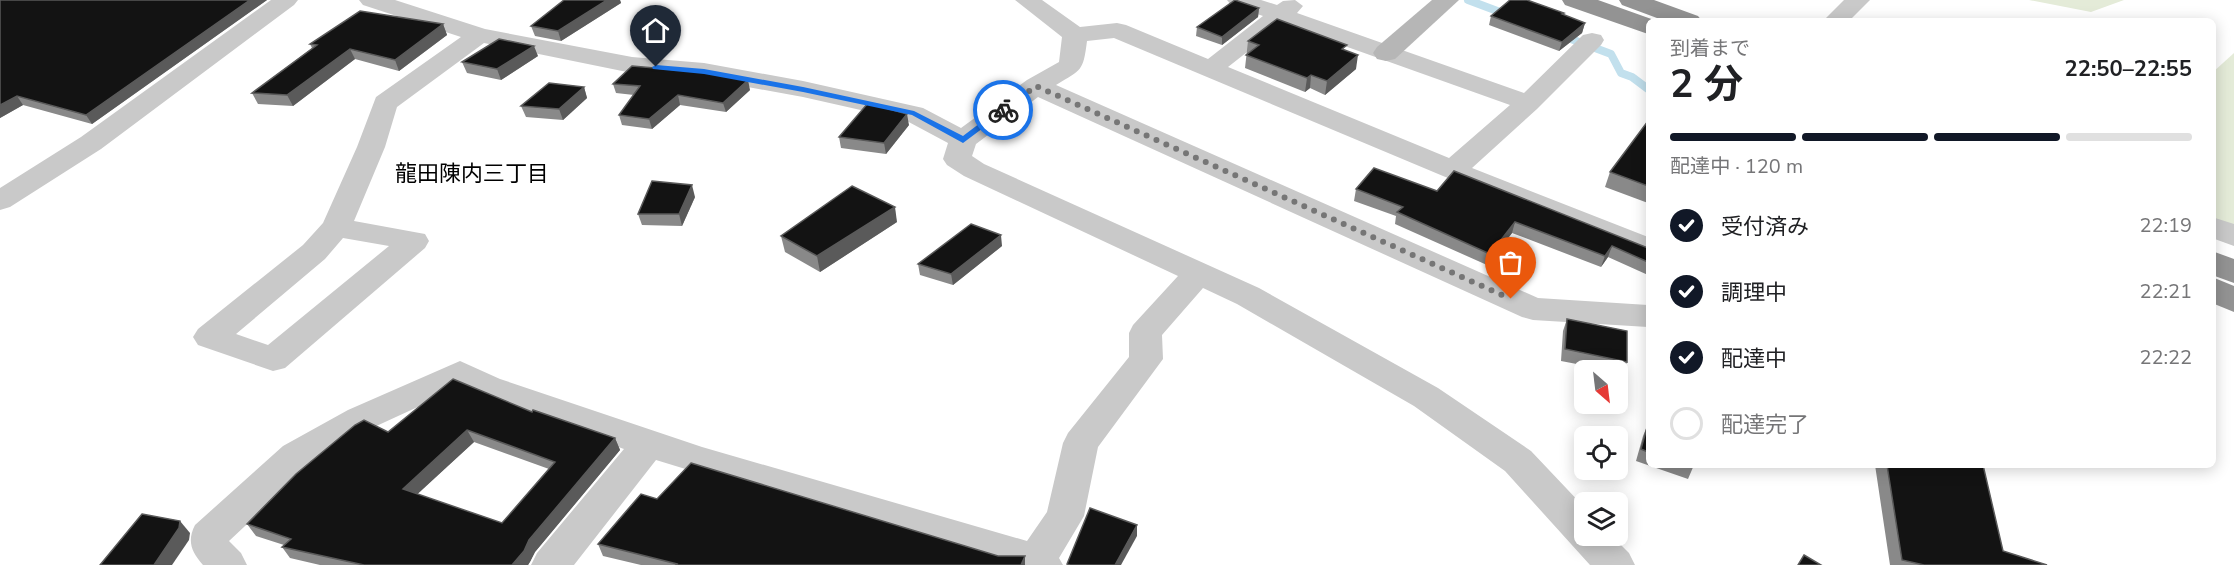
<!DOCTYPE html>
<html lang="ja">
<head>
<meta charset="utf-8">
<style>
  :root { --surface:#fff; --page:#f2f2f2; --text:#202124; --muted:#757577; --line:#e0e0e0; --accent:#111827 }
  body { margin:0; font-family:"Nunito Sans","Noto Sans JP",sans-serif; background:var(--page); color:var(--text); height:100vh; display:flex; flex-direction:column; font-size:22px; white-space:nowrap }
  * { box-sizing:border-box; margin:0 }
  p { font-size:20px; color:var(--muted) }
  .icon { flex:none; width:33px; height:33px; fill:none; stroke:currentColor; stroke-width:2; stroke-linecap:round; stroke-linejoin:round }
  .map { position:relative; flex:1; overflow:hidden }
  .panel { position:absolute; left:1646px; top:18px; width:570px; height:450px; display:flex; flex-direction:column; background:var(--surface); border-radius:9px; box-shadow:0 3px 15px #0003 }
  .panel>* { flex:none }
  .needle { width:39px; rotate:152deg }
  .controls { position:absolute; left:1574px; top:360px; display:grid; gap:12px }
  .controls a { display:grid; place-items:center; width:54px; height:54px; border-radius:9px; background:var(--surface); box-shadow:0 3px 15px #0003; font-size:30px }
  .pin { position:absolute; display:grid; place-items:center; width:51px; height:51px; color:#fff; margin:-62px -26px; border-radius:50% 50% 50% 0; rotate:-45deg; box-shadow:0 0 6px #0007 }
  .pin .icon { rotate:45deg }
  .courier { position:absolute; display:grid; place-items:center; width:60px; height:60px; margin:-30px; border:4px solid #1a73e8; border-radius:50%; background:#fff; color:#222; box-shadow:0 2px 8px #0007 }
  .head em { font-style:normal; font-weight:700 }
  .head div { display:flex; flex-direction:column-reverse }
  .head { display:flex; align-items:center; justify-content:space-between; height:102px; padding:0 24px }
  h1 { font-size:39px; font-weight:700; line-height:45px }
  .bar { display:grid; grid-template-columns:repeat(4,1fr); gap:9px 6px; align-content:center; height:72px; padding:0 24px }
  .bar i { height:8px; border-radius:4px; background:var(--line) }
  .bar .selected { background:var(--accent) }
  .bar p { grid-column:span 4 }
  ol { padding:0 24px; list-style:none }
  li { display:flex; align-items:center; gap:18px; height:66px }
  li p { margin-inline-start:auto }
  li .icon { padding:6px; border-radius:50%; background:var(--accent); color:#fff; stroke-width:4 }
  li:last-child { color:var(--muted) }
  li i { width:33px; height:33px; border:3px solid var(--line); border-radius:50% }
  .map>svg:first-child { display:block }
</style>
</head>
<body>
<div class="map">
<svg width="2234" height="565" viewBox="0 0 2234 565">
  <rect width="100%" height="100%" fill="#fff"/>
  <!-- green -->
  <g fill="#e4ebd8">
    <path d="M 2029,0 L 2124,0 L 2091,12 Z"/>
    <path d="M 2234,53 L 2234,225 L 2213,220 L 2212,73 Z"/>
  </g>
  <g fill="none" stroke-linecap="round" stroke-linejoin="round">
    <!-- stream -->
    <g stroke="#c2e0ed" stroke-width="8">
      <path d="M 1468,0 L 1508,15"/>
      <path d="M 1563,36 L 1611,54 L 1621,73 L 1632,77 L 1648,89"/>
    </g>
    <!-- street -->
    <g fill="#c9c9c9" fill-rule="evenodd">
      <path d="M 271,0 L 298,0 L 294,5 L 101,149 L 10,207 L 0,210 L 0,188 L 81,137 Z"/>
      <path d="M 359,0 L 395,0 L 485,29 L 632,57 L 704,63 L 803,81 L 923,108 L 961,128 L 1027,80 L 1059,62 L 1062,37 L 1015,0 L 1042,0 L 1080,27 L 1117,23 L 1126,25 L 1208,59 L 1263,16 L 1231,5 L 1227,0 L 1261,0 L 1277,5 L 1283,1 L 1295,0 L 1303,6 L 1297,13 L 1524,93 L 1583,35 L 1592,33 L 1601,35 L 1604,40 L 1601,45 L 1537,109 L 1472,168 L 1648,237 L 1648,258 L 1443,176 L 1114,38 L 1087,41 C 1083,72 1082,69 1056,85 L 1538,298 L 1648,305 L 1648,327 L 1533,320 L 1522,317 L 1038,97 L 976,144 L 972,156 L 984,164 L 1259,288 L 1438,388 L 1531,451 L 1584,507 L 1584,536 L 1612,536 L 1629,553 L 1635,565 L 1590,565 L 1505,471 L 1414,406 L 1237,304 L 1203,288 L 1162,335 L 1163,359 L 1098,447 L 1084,516 L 1059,558 L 1063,565 L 1000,565 L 656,460 L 574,565 L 531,565 L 537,553 L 624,449 L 476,397 L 459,388 L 372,428 L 309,466 L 229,541 L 241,553 L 247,565 L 203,565 C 191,551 187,541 195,525 L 283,446 L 348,410 L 460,361 L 500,379 L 702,447 L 1027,541 L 1047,512 L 1063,443 L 1068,433 L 1129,357 L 1129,333 L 1133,325 L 1178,276 L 964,176 L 947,165 L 943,159 L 948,143 L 905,120 L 803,97 L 704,79 L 632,73 L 484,43 L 397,107 L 385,147 L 354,221 L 425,234 L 429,241 L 425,248 L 285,368 L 273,371 L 198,345 L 193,337 L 198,329 L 303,245 L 323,223 L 357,147 L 376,97 L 461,37 L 363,5 ZM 1283,24 L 1510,105 L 1449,158 L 1228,67 ZM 343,238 L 389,246 L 268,345 L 236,334 L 325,259 Z"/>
      <path d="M 1844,0 L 1870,0 L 1849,21 L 1823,21 Z"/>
      <path d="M 2212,217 L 2234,224 L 2234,246 L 2212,238 Z"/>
    </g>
    <!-- secondary -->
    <path fill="#b6b6b6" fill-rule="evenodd" d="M 1432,0 L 1459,0 L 1395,59 L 1386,61 L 1377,59 L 1373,53 L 1377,47 Z"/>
    <!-- highway -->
    <g fill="#939393" fill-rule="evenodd">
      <path d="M 1562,0 L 1598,0 L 1657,21 L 1648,21 L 1648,34 L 1565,5 Z"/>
      <path d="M 1619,0 L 1654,0 L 1698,16 L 1702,21 L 1665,21 L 1622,5 Z"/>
      <path d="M 2212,251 L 2234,259 L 2234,283 L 2212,275 Z"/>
      <path d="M 2212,277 L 2234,286 L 2234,312 L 2212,303 Z"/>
    </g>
  </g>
  <!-- wall -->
  <g fill="#898989" fill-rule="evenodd">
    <path d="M 0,0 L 267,0 L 92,124 L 23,105 L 0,118 Z"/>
    <path d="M 564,0 L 620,0 L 621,3 L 561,41 L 535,36 L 531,26 Z"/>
    <path d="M 1259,8 L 1258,17 L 1222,45 L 1196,36 L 1197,27 Z"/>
    <path d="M 1564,13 L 1563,15 L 1585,23 L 1582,33 L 1559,51 L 1489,25 L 1491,16 Z"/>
    <path d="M 443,24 L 447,35 L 399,71 L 355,59 L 293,106 L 258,104 L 252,93 L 312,48 L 310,44 Z"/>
    <path d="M 1248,41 L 1347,51 L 1356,69 L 1325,95 L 1310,88 L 1305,92 L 1245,68 Z"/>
    <path d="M 538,56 L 501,80 L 467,73 L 462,62 Z"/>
    <path d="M 613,84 L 750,90 L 726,112 L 680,105 L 652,129 L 622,125 L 619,115 L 634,95 L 616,93 Z"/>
    <path d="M 584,87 L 587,98 L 563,120 L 526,117 L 521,106 Z"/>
    <path d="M 1648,121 L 1648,203 L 1605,187 L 1610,172 Z"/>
    <path d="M 909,125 L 886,154 L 841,148 L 839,137 Z"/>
    <path d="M 1356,189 L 1437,191 L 1648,248 L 1648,275 L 1608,257 L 1601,267 L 1512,233 L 1487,265 L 1395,224 L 1396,216 L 1354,201 Z"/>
    <path d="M 695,197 L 682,226 L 642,225 L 638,214 Z"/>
    <path d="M 897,222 L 820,272 L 785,252 L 781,236 Z"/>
    <path d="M 1002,246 L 953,285 L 920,275 L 918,264 Z"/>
    <path d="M 1567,319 L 1627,362 L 1622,373 L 1617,372 L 1617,370 L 1608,370 L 1561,361 L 1563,331 Z"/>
    <path d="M 532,412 L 615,438 L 620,450 L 535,552 L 528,565 L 320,565 L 290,558 L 282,547 L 284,545 L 256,536 L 247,524 L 388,432 ZM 474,442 L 549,469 L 502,523 L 417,494 Z"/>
    <path d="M 1648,424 L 1648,465 L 1694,465 L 1688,479 L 1636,461 L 1643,436 Z"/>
    <path d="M 1875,465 L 1983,465 L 2003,551 L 2047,565 L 1890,565 Z"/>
    <path d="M 657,499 L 1025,565 L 641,565 L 603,556 L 598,544 Z"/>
  </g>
  <!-- shaded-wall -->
  <g fill="#5a5a5a">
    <path d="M 250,0 L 267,0 L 92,124 L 86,115 Z"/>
    <path d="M 607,0 L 620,0 L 621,3 L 561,41 L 558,31 Z"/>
    <path d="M 1259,8 L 1258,17 L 1222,45 L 1222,37 Z"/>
    <path d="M 1585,23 L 1582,33 L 1559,51 L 1562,42 Z"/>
    <path d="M 443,24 L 447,35 L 399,71 L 395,60 Z"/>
    <path d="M 534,46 L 538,56 L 501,80 L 497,69 Z"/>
    <path d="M 350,49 L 355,59 L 293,106 L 287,95 Z"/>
    <path d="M 1358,55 L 1356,69 L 1325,95 L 1327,81 Z"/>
    <path d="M 1311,75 L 1310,88 L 1305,92 L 1307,78 Z"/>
    <path d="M 748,80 L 750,90 L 726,112 L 723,103 Z"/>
    <path d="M 584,87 L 587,98 L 563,120 L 559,109 Z"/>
    <path d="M 678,95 L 680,105 L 652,129 L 649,119 Z"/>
    <path d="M 17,96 L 23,105 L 0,118 L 0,105 Z"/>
    <path d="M 907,114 L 909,125 L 886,154 L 884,143 Z"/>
    <path d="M 692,185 L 695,197 L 682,226 L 679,214 Z"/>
    <path d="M 895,207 L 897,222 L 820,272 L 817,256 Z"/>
    <path d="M 1515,222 L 1512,233 L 1487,265 L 1490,254 Z"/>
    <path d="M 1001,235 L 1002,246 L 953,285 L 951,274 Z"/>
    <path d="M 1612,246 L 1608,257 L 1601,267 L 1605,256 Z"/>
    <path d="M 467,430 L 474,442 L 410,501 L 403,489 Z"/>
    <path d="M 615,438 L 620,450 L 535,552 L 530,562 L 528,565 L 512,565 L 529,540 Z"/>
    <path d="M 180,521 L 190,533 L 189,540 L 172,565 L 154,565 Z"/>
    <path d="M 1137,525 L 1137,536 L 1121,565 L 1115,565 Z"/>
    <path d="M 1025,556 L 1025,565 L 1021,565 Z"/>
  </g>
  <!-- building -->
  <g fill="#131313" stroke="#5a5a5a" stroke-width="1.5" fill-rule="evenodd">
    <path d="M 0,0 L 250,0 L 86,115 L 17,96 L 0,105 Z"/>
    <path d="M 564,0 L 607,0 L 558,31 L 531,26 Z"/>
    <path d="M 1235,0 L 1259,8 L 1222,37 L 1197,27 Z"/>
    <path d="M 1510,0 L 1527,0 L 1564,13 L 1562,14 L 1585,23 L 1562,42 L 1491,16 Z"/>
    <path d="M 360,11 L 443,24 L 395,60 L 350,49 L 287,95 L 252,93 L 317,45 L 310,44 Z"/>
    <path d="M 1277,19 L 1347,45 L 1342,49 L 1358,55 L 1327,81 L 1311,75 L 1307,78 L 1246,55 L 1259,45 L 1248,41 Z"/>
    <path d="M 499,39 L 534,46 L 497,69 L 462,62 Z"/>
    <path d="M 632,66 L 701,72 L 748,80 L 723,103 L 678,95 L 649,119 L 619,115 L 640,86 L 613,84 Z"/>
    <path d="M 549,83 L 584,87 L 559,109 L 521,106 Z"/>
    <path d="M 868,103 L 907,114 L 884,143 L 839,137 Z"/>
    <path d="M 1648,121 L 1648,186 L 1610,172 Z"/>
    <path d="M 1374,168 L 1437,191 L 1454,171 L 1648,248 L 1648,262 L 1612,246 L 1605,256 L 1515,222 L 1490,254 L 1397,212 L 1403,207 L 1356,189 Z"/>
    <path d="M 652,181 L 692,185 L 679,214 L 638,214 Z"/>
    <path d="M 852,186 L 895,207 L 817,256 L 781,236 Z"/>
    <path d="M 971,224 L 1001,235 L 951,274 L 918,264 Z"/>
    <path d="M 1567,319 L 1627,331 L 1627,362 L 1565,349 Z"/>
    <path d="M 453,379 L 532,412 L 533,410 L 615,438 L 529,540 L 524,551 L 512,565 L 364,565 L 282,547 L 291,539 L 247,524 L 296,474 L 355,425 L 364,420 L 388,432 ZM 467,430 L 555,462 L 502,523 L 403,489 Z"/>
    <path d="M 1648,424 L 1648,452 L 1641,449 Z"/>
    <path d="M 691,463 L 998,556 L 1025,556 L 1021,565 L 676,565 L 677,564 L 598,544 L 641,494 L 657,499 Z"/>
    <path d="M 1887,465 L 1983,465 L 2003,551 L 2047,565 L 1924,565 L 1902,560 Z"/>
    <path d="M 1090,508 L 1137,525 L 1115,565 L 1070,565 L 1067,564 Z"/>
    <path d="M 142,514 L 180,521 L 179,528 L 154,565 L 100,565 Z"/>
    <path d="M 1804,555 L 1821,565 L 1798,565 Z"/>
  </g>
  <!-- route -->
  <path fill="#1a73e8" d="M 656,65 L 704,69 L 803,87 L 914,111 L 963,136 L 1000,108 L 1007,110 L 963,143 L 912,115 L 803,92 L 704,74 L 653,69 L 652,67 Z"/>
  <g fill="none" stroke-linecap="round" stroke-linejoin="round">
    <!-- done -->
    <path stroke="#767676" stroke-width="6" stroke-dasharray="0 10.8" d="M 1003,110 L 1036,86 L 1511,299"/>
  </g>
  <g text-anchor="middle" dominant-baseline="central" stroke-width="6" stroke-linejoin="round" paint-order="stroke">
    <!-- neighbourhood labels -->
    <g font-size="22" fill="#000" stroke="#fff">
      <text x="472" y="174">龍田陳内三丁目</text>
    </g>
  </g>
</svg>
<div class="controls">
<a><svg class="needle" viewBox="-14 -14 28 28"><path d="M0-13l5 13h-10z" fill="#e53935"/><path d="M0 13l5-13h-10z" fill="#757577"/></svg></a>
<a><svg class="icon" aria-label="locate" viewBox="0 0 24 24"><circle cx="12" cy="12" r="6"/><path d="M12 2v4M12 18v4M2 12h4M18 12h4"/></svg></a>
<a><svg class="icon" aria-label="layers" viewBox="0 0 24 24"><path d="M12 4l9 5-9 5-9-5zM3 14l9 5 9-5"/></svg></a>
</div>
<div class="pin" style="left:1511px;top:299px;background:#ea580c"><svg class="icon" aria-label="bag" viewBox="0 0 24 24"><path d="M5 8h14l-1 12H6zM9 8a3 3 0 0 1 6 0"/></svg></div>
<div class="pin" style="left:656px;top:67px;background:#1f2937"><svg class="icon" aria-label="home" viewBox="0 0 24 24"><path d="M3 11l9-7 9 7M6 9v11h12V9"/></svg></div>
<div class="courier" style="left:1003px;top:110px"><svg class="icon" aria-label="bike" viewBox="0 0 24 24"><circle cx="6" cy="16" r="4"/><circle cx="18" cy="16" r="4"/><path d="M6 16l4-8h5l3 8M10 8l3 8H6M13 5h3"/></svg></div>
<section class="panel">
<div class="head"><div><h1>2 分</h1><p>到着まで</p></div><em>22:50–22:55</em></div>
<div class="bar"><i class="selected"></i><i class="selected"></i><i class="selected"></i><i></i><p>配達中 · 120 m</p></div>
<ol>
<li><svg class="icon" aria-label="check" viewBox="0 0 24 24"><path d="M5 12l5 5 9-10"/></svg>受付済み<p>22:19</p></li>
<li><svg class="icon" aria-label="check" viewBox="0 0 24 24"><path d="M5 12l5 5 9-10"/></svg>調理中<p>22:21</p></li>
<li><svg class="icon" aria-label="check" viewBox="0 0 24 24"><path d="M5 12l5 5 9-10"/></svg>配達中<p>22:22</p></li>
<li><i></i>配達完了</li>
</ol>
</section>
</div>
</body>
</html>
